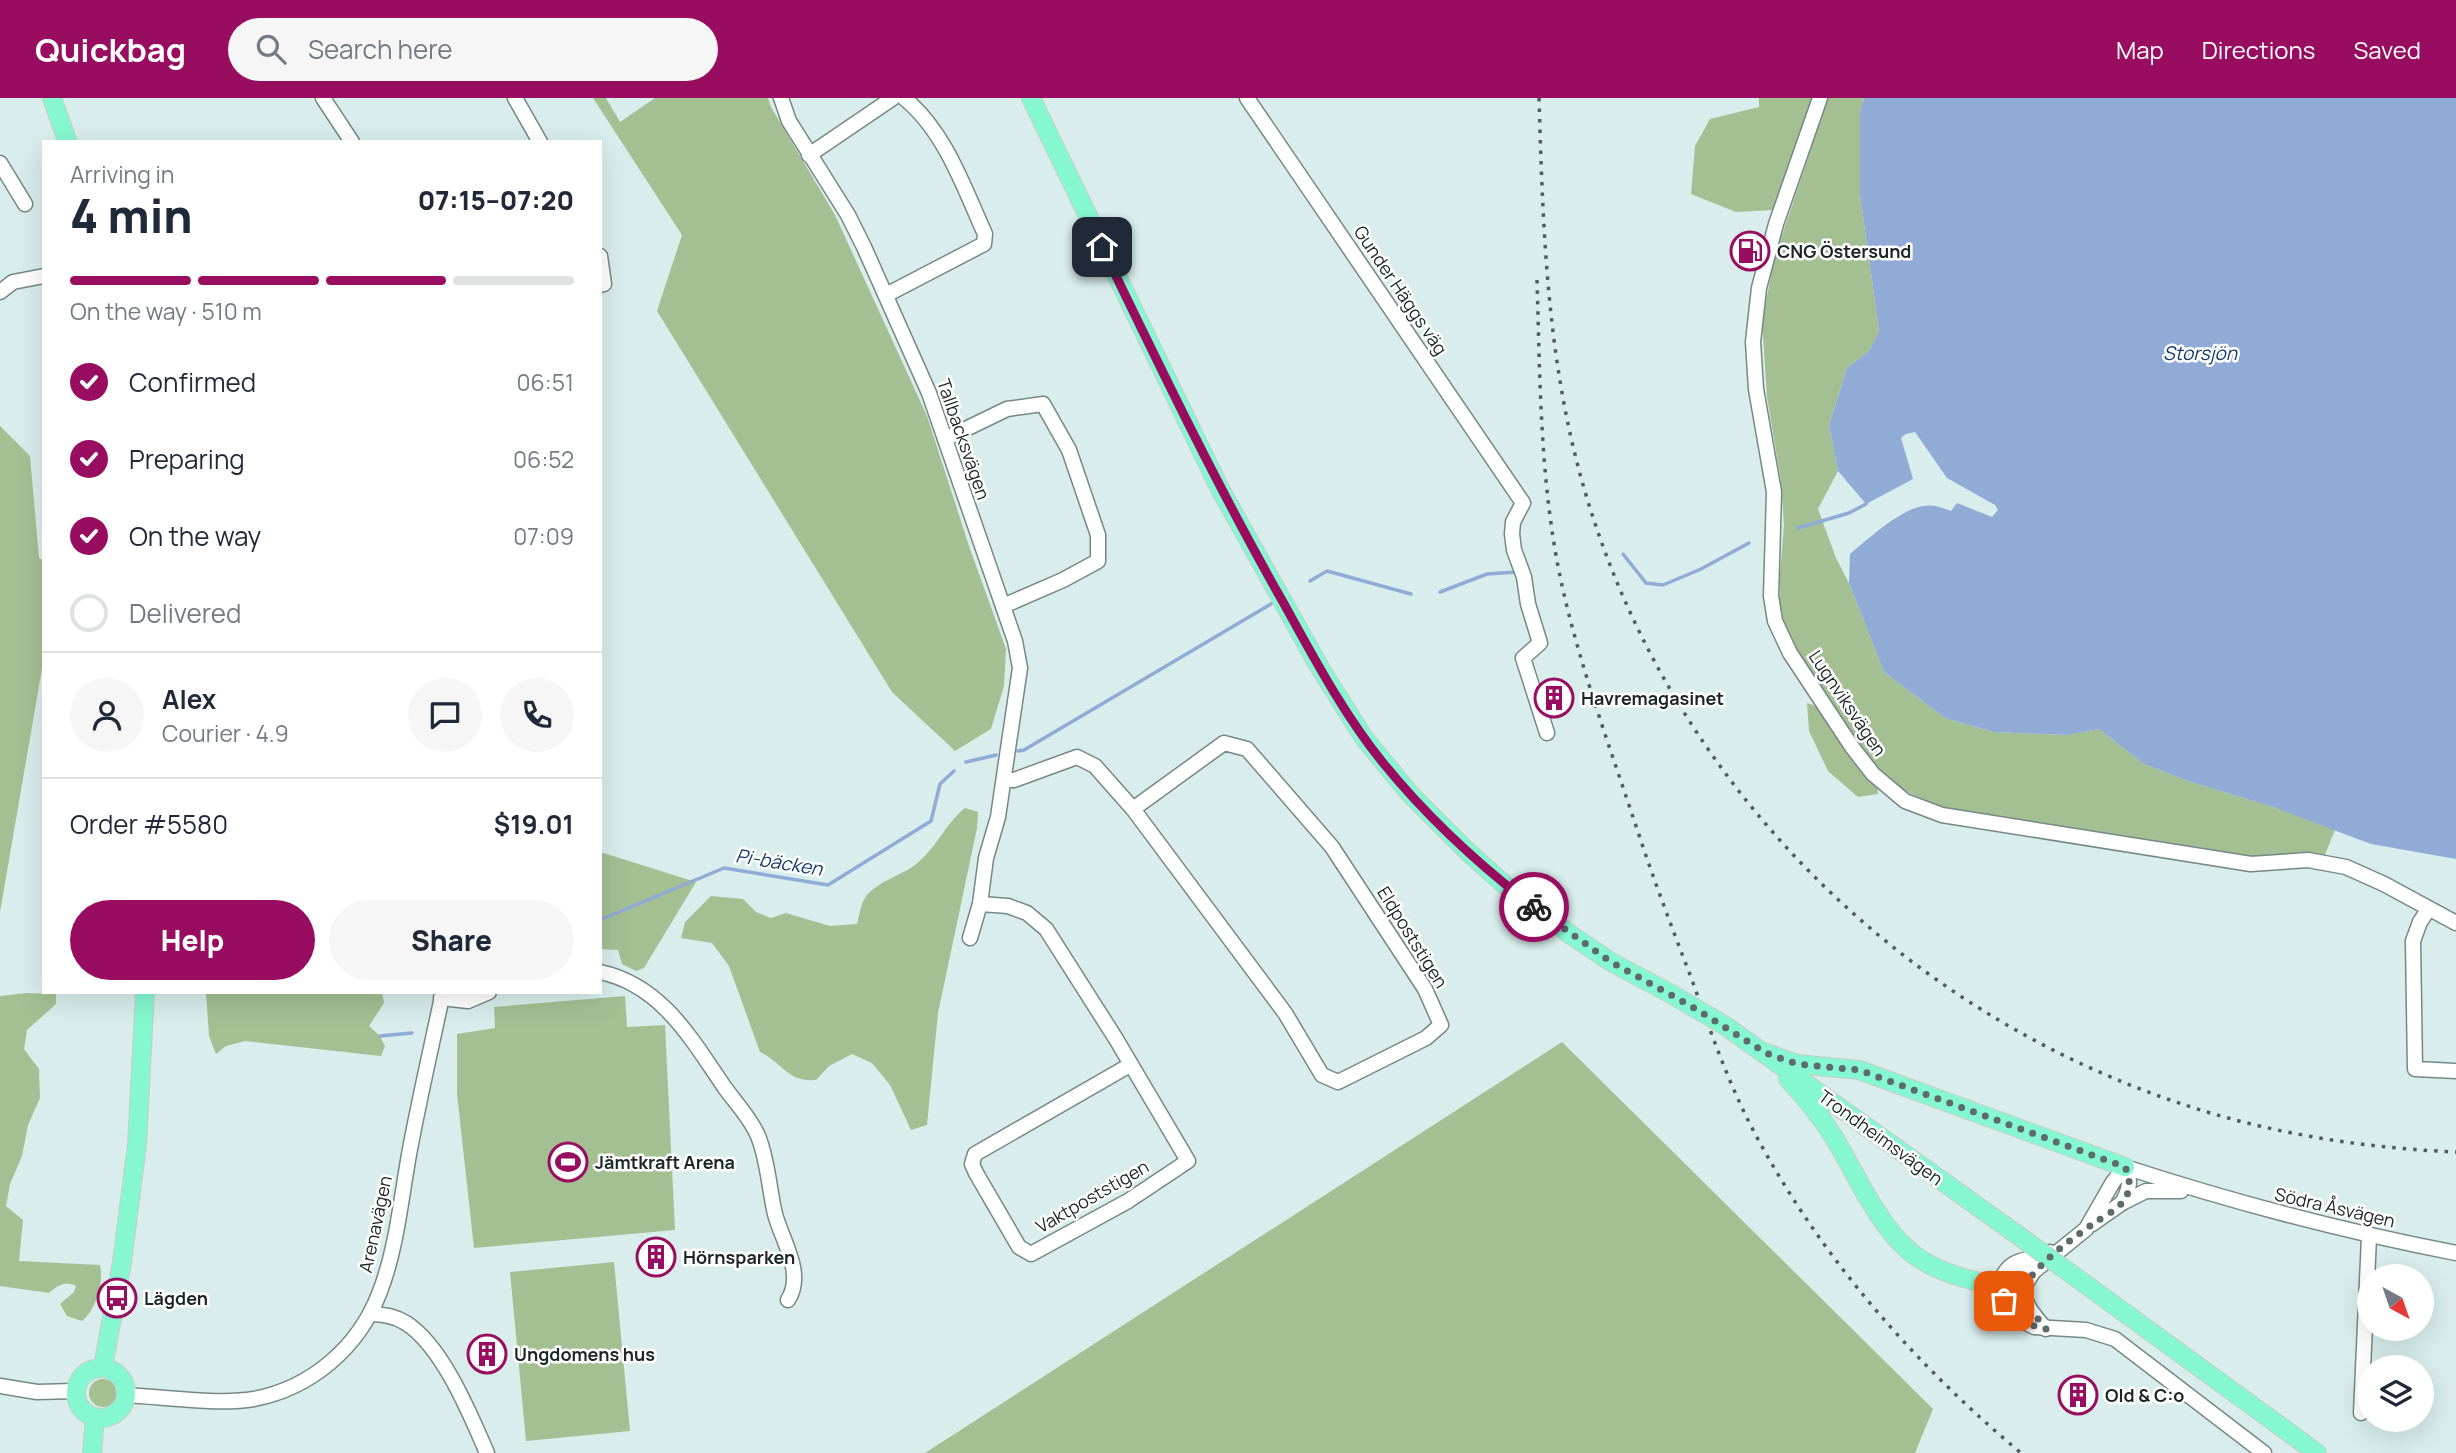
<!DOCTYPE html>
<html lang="en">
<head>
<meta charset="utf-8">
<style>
  :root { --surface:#fff; --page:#f6f6f7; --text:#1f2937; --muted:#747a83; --line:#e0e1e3; --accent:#990d60 }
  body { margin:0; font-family:Manrope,sans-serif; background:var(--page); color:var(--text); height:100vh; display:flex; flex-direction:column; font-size:26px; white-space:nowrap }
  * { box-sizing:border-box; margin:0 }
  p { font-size:23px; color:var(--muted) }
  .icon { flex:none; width:38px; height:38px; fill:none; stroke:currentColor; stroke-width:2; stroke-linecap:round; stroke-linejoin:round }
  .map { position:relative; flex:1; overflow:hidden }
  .sheet { position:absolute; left:42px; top:42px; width:560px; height:854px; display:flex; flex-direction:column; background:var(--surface); border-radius:0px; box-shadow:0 7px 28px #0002 }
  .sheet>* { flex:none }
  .needle { width:46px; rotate:140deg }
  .controls { position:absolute; left:2357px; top:1166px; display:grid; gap:14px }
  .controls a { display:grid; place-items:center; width:77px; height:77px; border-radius:50%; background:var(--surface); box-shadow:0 7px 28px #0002; font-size:35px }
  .pin { position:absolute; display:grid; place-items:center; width:60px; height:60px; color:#fff; margin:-30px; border-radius:14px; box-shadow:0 4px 10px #0006 }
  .courier { position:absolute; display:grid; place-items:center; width:70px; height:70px; margin:-35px; border:5px solid #990d60; border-radius:50%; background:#fff; color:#222; box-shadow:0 2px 9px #0007 }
  .headline em { font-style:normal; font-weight:800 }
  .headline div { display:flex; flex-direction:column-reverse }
  .headline { display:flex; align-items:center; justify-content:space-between; height:119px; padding:0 28px }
  h1 { font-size:46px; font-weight:800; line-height:52px }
  .bar { display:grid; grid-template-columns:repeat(4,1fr); gap:10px 7px; align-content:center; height:84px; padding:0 28px }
  .bar i { height:9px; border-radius:5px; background:var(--line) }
  .bar .selected { background:var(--accent) }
  .bar p { grid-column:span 4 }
  .line { display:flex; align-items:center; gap:18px; padding:0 28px; border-top:2px solid var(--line) }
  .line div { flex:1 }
  .round { display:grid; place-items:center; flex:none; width:74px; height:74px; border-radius:37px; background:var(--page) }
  ol { padding:0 28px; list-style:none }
  li { display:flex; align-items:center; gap:21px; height:77px }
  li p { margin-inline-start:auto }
  li .icon { padding:7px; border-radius:50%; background:var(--accent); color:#fff; stroke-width:4 }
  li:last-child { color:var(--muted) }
  li i { width:38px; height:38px; border:4px solid var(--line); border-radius:50% }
  .action { display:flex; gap:14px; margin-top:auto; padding:14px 28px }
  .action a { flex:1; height:80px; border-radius:42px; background:var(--accent); color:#fff; font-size:28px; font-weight:800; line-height:80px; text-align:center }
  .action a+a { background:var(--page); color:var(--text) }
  header { display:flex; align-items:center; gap:42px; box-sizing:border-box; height:98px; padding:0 35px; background:var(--accent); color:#fff }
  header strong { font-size:33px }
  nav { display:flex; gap:38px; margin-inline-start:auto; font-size:24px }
  .search { width:490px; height:63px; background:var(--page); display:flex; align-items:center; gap:18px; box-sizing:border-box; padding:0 24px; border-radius:38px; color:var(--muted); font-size:26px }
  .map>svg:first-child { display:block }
</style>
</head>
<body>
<header>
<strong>Quickbag</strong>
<div class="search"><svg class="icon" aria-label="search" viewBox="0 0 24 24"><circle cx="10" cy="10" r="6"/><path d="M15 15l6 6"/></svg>Search here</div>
<nav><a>Map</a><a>Directions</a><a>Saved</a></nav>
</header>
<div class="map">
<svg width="2456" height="1355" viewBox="0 0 2456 1355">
  <rect width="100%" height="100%" fill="#d8edec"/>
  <!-- green -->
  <g fill="#a4c093">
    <path d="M 593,0 L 606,0 L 620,24 L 655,0 L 768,0 L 771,9 L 835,117 L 927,318 L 969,448 L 1006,551 L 1004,588 L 991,631 L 955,653 L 892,594 L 657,213 L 682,137 Z"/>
    <path d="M 1759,0 L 1814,0 L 1774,112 L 1736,114 L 1691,96 L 1695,48 L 1710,21 L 1759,9 Z"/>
    <path d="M 1828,0 L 1864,0 L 1860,13 L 1860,97 L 1879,232 L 1870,252 L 1847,270 L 1829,327 L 1838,373 L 1818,411 L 1836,460 L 1849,485 L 1884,574 L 1945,620 L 1993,634 L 2068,637 L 2099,631 L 2144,666 L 2188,683 L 2273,709 L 2335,732 L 2324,759 L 2244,760 L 1943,711 L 1891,686 L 1858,647 L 1800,558 L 1780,516 L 1780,476 L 1784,427 L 1781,383 L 1767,299 L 1762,223 L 1775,158 Z"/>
    <path d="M 0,328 L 30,358 L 39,460 L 44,463 L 44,559 L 0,814 Z"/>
    <path d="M 1807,605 L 1819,609 L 1877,688 L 1878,696 L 1858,699 L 1828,673 L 1809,633 Z"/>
    <path d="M 965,710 L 978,714 L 977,730 L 938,915 L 927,1027 L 911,1032 L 890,987 L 872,965 L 852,956 L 829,968 L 816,982 C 786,984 784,965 760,954 L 729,868 L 712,845 L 681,840 L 685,824 L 711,798 L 743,801 L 756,814 L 771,820 L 786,815 L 830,828 L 857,826 C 859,818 861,806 865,800 C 874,785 902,777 915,767 C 936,751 945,726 965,710 Z"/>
    <path d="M 600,754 L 696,784 L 644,870 L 636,873 L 622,866 L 618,852 L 600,851 Z"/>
    <path d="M 206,894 L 382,894 L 384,905 L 369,928 L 380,938 L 385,948 L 381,958 L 245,943 L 226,948 L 216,956 L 209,938 Z"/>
    <path d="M 26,895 L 56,896 L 56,906 L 27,932 L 24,951 L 39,971 L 40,1000 L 28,1027 L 22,1058 L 10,1086 L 6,1108 L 23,1122 L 19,1163 L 100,1167 C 104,1186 96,1211 82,1223 L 67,1218 L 60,1206 L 74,1194 L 76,1188 C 66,1182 57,1188 49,1195 L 0,1188 L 0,898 Z"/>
    <path d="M 625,898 L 627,929 L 665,927 L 675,1132 L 474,1150 L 457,996 L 457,936 L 495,930 L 494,909 Z"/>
    <path d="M 1562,944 L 1933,1311 L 1915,1355 L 925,1355 Z"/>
    <path d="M 614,1164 L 630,1333 L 526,1343 L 510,1174 Z"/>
    <circle cx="103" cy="1295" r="14"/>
  </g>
  <!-- water -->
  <path fill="#8fabd6" d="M 1864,0 L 2456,0 L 2456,761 L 2371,746 L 2273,709 L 2188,683 L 2144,666 L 2099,631 L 2068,637 L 1993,634 L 1945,620 L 1884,574 L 1849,485 L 1850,456 C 1868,441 1902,410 1924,408 C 1934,406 1943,410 1951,413 L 1957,405 L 1992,419 L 1998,412 L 1995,407 L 1947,380 L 1915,334 L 1906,336 L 1901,340 L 1913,381 L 1866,406 L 1838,373 L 1829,327 L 1847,270 L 1870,252 L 1879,232 L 1860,97 L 1860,13 Z"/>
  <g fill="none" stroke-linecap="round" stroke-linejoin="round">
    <!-- stream -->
    <g stroke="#8fabd6" stroke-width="3.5">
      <path d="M 1798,430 L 1849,415 L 1866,406"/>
      <path d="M 1623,456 L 1646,485 L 1663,487 L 1701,471 L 1749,445"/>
      <path d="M 1310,483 L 1327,473 L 1411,496"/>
      <path d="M 1440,494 L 1487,476 L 1517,474"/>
      <path d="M 1018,653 L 1024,652 L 1271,506"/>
      <path d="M 966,664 L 996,657"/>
      <path d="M 600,822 L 724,770 L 828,787 L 931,723 L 940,686 L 954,673"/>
      <path d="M 380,938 L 412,935"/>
    </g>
    <defs>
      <g id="minor">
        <path d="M 323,0 L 352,44"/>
        <path d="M 515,0 L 540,44"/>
        <path d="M 781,0 L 789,23 L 848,117 L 864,149 L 929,295 L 1015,543 L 1020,570 L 1005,671 L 998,719 L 986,760 L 980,806 L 970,840"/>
        <path d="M 1247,0 L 1523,405 L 1513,424 L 1512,436 L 1514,452 L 1524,479 L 1528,506 L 1540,545 L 1523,560 L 1547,635"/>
        <path d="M 1820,0 L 1776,126 L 1759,190 L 1753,244 L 1756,291 L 1774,394 L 1771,498 L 1775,523 L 1790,555 L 1852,649 L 1873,676 L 1905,703 L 1942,717 L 2251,766 L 2308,762 L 2346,769 L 2384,786 L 2456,825"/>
        <path d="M 809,57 L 893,0"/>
        <path d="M 0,65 L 25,106"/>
        <path d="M 600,158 L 604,186 L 600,187"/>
        <path d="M 0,194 L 13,184 L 44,178"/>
        <path d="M 886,197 L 984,146 L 985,136 C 964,90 945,33 904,0"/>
        <path d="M 945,341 L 1007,311 L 1043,306 L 1069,352 L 1098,437 L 1098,463 L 1063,482 L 1003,508"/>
        <path d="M 1004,682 L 1014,682 L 1077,659 L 1095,668 L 1133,711 L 1285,915 L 1322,977 L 1338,984 L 1426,940 L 1441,927 L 1425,891 L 1332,749 L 1247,651 L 1224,645 L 1133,711"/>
        <path d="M 980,806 L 1008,808 L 1027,815 L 1046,831 L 1116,941 L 1188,1063 L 1128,1103 L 1031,1156 L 1019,1149 L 976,1075 L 972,1066 L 975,1056 L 1130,967"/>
        <path d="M 2428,812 L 2420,824 L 2413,843 L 2415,971 L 2456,973"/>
        <path d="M 600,874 C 662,887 692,942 725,990 C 736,1005 751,1021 758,1038 C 768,1062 769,1091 775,1116 C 782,1143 805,1175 788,1202"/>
        <path d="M 441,900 L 468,903 L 489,894"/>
        <path d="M 2125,1069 C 2236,1105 2341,1133 2456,1155"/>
        <path d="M 2092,1126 L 2122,1105 L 2146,1093 L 2181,1093"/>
        <path d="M 2033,1174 C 2031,1179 2025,1185 2024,1190 C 2022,1205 2037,1221 2046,1231"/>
        <path d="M 1984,1185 L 2022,1223 L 2034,1229 L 2086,1232 L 2115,1241 L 2264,1355"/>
        <path d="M 1984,1185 L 2033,1174 L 2086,1131 L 2113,1084 L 2125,1069 C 2132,1083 2129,1092 2122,1105"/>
        <path d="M 2003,1188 L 2001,1182 C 2011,1158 2028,1164 2050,1154"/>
        <path d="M 370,1216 C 383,1216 395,1218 406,1225 C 443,1249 470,1316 487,1355"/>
        <path d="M 0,1288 L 37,1294 L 75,1293"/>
        <path d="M 126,1297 C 164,1299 218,1307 254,1301 C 311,1290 358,1250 379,1196 C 397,1151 401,1099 410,1051 C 420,998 432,946 443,894"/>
        <path d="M 2361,1315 L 2369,1139"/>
      </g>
      <g id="major">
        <path d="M 52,0 L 67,42"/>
        <path d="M 1031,0 L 1220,391 L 1320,570 L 1364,640 L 1410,696 L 1467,753 L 1505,787 L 1571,837 L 1611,864 L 1673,897"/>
        <path d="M 1727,929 L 2026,1143"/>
        <path d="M 1766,955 L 1797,966 L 1859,972 L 2125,1069"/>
        <path d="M 1788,981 C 1805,999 1822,1020 1835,1041 C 1855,1075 1877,1124 1906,1150 C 1927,1170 1957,1179 1984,1185"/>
        <path d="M 2070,1175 L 2317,1355"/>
        <path d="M 103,1269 L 122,1164 L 137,1047 L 145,894"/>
        <circle cx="101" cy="1295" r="25"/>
        <path d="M 92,1355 L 95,1320"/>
      </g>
    </defs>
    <!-- minor casing -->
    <use href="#minor" stroke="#758888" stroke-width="17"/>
    <!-- major casing -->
    <use href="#major" stroke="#c9cbcb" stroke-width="20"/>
    <!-- minor -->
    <use href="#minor" stroke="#fff" stroke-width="14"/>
    <!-- major -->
    <use href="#major" stroke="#85f8d2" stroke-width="18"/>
    <!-- rail -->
    <g stroke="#515c5c" stroke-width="3.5" stroke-dasharray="3.5 7" stroke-linecap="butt">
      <path d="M 1539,0 C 1543,134 1547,267 1586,397 C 1672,686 1900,913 2185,1007 C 2272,1036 2365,1050 2456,1054"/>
      <path d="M 1537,182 C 1540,281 1540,385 1561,483 C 1580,570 1612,655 1640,740 C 1656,788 1674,835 1692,882 C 1710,932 1727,981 1751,1028 C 1817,1155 1912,1264 2021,1355"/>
    </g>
    <defs>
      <g id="major-bridge">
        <path d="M 1673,897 L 1727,929"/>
        <path d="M 2026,1143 L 2070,1175"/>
      </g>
    </defs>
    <!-- major-bridge casing -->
    <use href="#major-bridge" stroke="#c9cbcb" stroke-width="20" stroke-linecap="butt"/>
    <!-- major-bridge -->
    <use href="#major-bridge" stroke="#85f8d2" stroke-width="18"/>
  </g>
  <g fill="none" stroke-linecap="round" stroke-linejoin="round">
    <!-- done -->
    <path stroke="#5e6b6b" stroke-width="7" stroke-dasharray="0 12.6" d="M 1534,809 L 1611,864 L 1691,908 L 1766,955 L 1797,966 L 1859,972 L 2125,1069 C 2131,1081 2131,1095 2122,1105 C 2115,1113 2103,1119 2094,1125 C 2069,1143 2041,1163 2024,1188 L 2031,1212 L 2046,1231 C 2026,1228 2017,1217 2004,1203"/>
    <!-- route -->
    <path stroke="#990d60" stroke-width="9" d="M 1102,149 C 1160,269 1217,388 1283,504 C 1314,560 1344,617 1384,666 C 1428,720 1479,767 1534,809"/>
  </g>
  <!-- icons -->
  <defs>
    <symbol id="fuel-ring" viewBox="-11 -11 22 22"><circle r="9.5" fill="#fff" stroke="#990d60" stroke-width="1.5"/><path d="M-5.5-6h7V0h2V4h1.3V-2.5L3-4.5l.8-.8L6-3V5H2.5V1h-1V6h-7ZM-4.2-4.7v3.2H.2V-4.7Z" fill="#990d60"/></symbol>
    <symbol id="building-ring" viewBox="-11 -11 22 22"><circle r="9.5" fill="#fff" stroke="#990d60" stroke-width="1.5"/><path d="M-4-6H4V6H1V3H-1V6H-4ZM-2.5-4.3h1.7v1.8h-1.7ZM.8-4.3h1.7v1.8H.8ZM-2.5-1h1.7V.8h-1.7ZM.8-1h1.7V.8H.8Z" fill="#990d60"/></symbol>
    <symbol id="stadium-ring" viewBox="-11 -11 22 22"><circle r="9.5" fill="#fff" stroke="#990d60" stroke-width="1.5"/><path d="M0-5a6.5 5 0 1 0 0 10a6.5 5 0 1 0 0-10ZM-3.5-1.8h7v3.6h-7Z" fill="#990d60"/></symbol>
    <symbol id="bus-ring" viewBox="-11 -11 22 22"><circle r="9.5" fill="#fff" stroke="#990d60" stroke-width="1.5"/><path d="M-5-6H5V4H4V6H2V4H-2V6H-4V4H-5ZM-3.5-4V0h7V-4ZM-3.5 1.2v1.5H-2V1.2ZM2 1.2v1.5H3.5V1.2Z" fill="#990d60"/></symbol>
  </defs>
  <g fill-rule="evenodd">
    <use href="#fuel-ring" x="1728" y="131" width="44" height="44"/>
    <use href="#building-ring" x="1532" y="578" width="44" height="44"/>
    <use href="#stadium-ring" x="546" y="1042" width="44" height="44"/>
    <use href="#building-ring" x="634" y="1137" width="44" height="44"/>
    <use href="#bus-ring" x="95" y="1178" width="44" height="44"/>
    <use href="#building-ring" x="465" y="1234" width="44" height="44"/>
    <use href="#building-ring" x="2056" y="1275" width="44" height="44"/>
  </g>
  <g text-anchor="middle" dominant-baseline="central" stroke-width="5" stroke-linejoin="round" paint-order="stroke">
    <!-- poi labels -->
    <g font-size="18" font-weight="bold" fill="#1d2525" stroke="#fff" text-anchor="start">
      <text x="1777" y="153">CNG Östersund</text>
      <text x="1581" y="600">Havremagasinet</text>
      <text x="595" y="1064">Jämtkraft Arena</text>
      <text x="683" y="1159">Hörnsparken</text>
      <text x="144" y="1200">Lägden</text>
      <text x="514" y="1256">Ungdomens hus</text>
      <text x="2105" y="1297">Old &amp; C:o</text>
    </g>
    <!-- street labels -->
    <g font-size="18" fill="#1d2525" stroke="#fff">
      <text transform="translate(1401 192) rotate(56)">Gunder Häggs väg</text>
      <text transform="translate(964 341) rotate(71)">Tallbacksvägen</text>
      <text transform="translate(1848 605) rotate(56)">Lugnviksvägen</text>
      <text transform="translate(1413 839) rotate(58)">Eldpoststigen</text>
      <text transform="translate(1881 1039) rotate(36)">Trondheimsvägen</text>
      <text transform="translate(1092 1098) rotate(-30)">Vaktpoststigen</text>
      <text transform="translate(2335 1109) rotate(13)">Södra Åsvägen</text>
      <text transform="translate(375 1126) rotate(-78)">Arenavägen</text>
    </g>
    <!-- water labels -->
    <g font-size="19" font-style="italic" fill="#183b6f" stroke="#fff">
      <text x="2200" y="255">Storsjön</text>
      <text transform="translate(779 764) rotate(9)">Pi-bäcken</text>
    </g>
  </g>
</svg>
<div class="controls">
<a><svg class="needle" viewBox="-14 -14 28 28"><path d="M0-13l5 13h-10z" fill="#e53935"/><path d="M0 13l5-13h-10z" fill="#747a83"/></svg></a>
<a><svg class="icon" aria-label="layers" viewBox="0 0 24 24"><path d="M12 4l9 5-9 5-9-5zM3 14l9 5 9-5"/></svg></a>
</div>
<div class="pin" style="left:2004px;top:1203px;background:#ea580c"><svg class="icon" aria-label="bag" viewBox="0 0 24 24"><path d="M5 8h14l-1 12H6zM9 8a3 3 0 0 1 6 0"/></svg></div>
<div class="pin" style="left:1102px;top:149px;background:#1f2937"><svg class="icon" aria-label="home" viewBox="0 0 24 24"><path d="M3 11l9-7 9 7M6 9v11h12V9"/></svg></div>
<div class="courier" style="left:1534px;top:809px"><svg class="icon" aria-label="bike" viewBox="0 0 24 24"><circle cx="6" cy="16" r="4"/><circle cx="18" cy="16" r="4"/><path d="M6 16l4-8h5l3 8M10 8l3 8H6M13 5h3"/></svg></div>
<section class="sheet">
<div class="headline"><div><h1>4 min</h1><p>Arriving in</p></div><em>07:15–07:20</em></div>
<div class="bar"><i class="selected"></i><i class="selected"></i><i class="selected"></i><i></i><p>On the way · 510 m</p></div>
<ol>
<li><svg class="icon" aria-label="check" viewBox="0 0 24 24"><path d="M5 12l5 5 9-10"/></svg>Confirmed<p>06:51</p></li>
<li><svg class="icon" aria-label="check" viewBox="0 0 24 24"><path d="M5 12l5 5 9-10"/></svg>Preparing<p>06:52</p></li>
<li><svg class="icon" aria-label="check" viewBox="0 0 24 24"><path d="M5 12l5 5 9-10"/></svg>On the way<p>07:09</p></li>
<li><i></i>Delivered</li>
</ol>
<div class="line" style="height:126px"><a class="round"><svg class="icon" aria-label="person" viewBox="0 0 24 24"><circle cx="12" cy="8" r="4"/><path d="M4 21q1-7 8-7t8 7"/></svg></a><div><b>Alex</b><p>Courier · 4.9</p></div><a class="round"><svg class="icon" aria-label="chat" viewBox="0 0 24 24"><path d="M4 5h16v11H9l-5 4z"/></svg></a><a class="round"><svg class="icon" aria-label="phone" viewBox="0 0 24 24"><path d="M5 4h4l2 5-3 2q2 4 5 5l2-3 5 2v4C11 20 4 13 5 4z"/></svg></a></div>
<div class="line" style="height:91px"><div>Order #5580</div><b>$19.01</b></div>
<div class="action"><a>Help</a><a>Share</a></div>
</section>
</div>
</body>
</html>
